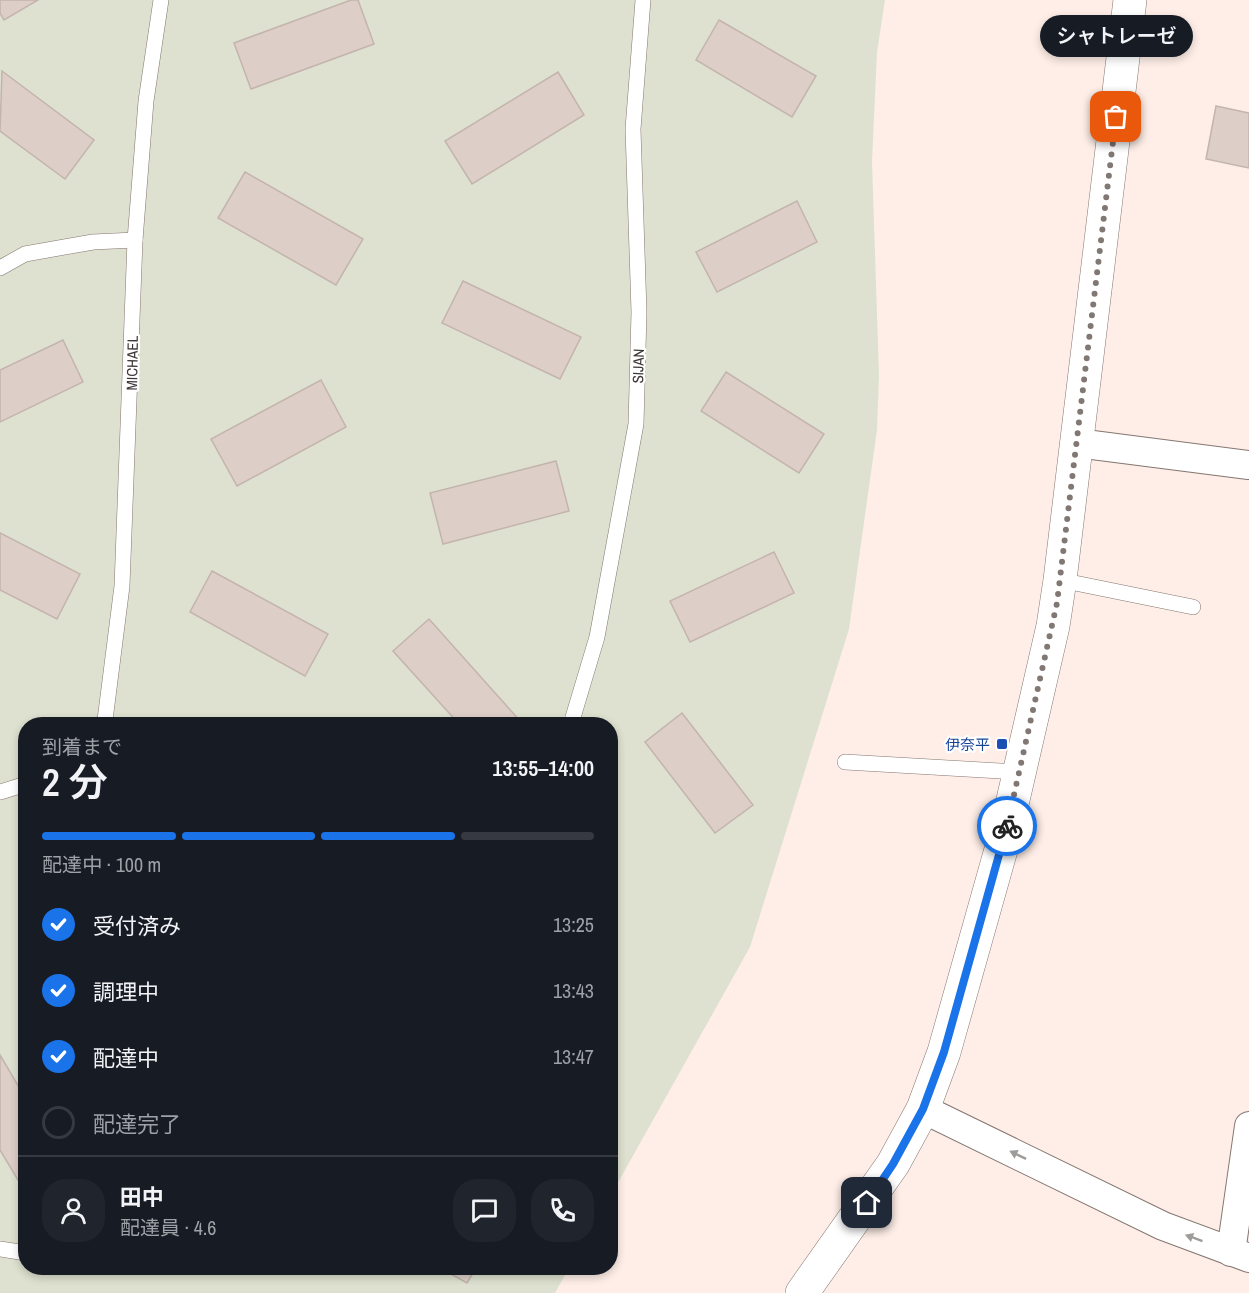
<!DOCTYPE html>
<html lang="ja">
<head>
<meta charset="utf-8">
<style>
  :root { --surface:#171b24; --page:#20242c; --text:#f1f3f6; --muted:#9ea1a6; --line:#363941; --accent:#1a73e8 }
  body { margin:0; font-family:"Archivo Narrow","Noto Sans JP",sans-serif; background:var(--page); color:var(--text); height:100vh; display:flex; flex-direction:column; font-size:22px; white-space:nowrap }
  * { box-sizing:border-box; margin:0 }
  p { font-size:20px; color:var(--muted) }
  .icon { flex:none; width:33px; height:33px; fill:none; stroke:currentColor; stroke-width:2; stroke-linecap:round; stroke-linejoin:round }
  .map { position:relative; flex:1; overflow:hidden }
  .panel { position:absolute; left:18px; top:717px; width:600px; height:558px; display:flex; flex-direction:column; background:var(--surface); border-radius:24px; box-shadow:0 3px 9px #0003 }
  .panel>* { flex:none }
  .pin { position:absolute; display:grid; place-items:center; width:51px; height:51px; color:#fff; margin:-26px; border-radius:12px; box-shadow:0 3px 9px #0006 }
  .courier { position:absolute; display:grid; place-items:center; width:60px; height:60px; margin:-30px; border:4px solid #1a73e8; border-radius:50%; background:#fff; color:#222; box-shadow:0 2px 8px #0007 }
  .bubble { position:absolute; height:42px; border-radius:21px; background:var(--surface); box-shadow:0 3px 9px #0003; font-size:20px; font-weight:600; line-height:42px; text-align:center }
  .headline em { font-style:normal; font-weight:600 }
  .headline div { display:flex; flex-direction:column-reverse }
  .headline { display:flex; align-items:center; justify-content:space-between; height:102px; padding:0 24px }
  h1 { font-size:39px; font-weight:600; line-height:45px }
  .bar { display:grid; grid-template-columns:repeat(4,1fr); gap:9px 6px; align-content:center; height:72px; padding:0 24px }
  .bar i { height:8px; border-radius:4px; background:var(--line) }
  .bar .on { background:var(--accent) }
  .bar p { grid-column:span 4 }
  .line { display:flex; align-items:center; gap:15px; padding:0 24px; border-top:2px solid var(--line) }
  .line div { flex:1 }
  .round { display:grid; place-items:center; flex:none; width:63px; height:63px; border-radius:24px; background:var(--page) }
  ol { padding:0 24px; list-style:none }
  li { display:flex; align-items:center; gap:18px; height:66px }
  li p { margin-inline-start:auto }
  li .icon { padding:6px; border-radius:50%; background:var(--accent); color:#fff; stroke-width:4 }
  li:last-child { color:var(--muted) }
  li i { width:33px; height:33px; border:3px solid var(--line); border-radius:50% }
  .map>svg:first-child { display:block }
</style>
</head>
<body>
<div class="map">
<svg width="1249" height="1293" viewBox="0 0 1249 1293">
  <rect width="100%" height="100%" fill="#feeee7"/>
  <!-- green -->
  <path fill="#dee1cf" d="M 0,0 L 885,0 L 877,52 L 872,161 L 879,376 L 877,430 L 849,629 L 750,947 L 611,1195 L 610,724 L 26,724 L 26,1268 L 569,1268 L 555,1293 L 0,1293 Z"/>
  <!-- building -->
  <g fill="#decec8" stroke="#c3b4ad" stroke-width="1.5">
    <path d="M 0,0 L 38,0 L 4,20 L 0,13 Z"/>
    <path d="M 351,0 L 358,0 L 374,44 L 251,89 L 234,43 Z"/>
    <path d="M 719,20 L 816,76 L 792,117 L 696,60 Z"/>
    <path d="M 2,71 L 94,140 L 65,179 L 0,131 Z"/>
    <path d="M 558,72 L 584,115 L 472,184 L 445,141 Z"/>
    <path d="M 1216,106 L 1249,113 L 1249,168 L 1206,159 Z"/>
    <path d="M 245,172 L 363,239 L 336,285 L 218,218 Z"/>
    <path d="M 797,201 L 817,242 L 717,292 L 696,252 Z"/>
    <path d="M 463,281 L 581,337 L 560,379 L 442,323 Z"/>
    <path d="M 63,340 L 83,382 L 0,422 L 0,370 Z"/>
    <path d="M 726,372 L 824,434 L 799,473 L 701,411 Z"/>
    <path d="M 321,380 L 346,427 L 237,486 L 211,439 Z"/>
    <path d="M 556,461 L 569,511 L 443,544 L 430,493 Z"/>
    <path d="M 0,533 L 80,574 L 57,619 L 0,590 Z"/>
    <path d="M 774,552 L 794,593 L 690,642 L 670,601 Z"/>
    <path d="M 212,571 L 328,634 L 305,676 L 190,612 Z"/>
    <path d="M 429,619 L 521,722 L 518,724 L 459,724 L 393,651 Z"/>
    <path d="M 682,713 L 753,805 L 715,833 L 645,742 Z"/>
    <path d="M 0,1055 L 26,1099 L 26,1176 L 18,1180 L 0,1150 Z"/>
    <path d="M 440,1268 L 476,1268 L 467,1283 Z"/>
  </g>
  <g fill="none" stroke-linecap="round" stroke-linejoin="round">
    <defs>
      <g id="service">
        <path d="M 0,268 L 25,254 L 93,242 L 135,240"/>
        <path d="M 1060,580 L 1193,607"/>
        <path d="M 101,724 L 105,720 L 122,586 L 135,240 L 146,101 L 161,0"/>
        <path d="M 571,724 L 597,637 L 636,424 L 639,312 L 633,129 L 643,0"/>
        <path d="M 845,762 L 1018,772"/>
        <path d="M 0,792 L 26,784"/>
        <path d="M 0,1249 L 26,1253"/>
      </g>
      <g id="minor">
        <path d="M 1077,443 L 1249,465"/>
        <path d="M 923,1109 L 1163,1226 L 1249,1258"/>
        <path d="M 1231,1252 L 1249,1126"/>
      </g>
      <path id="tertiary" d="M 802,1293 L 893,1164 L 923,1109 L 944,1052 L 1004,839 L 1053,626 L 1060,580 L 1130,0"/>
    </defs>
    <!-- service casing -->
    <use href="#service" stroke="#847670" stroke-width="16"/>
    <!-- minor casing -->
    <use href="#minor" stroke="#847670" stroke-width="30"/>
    <!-- tertiary casing -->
    <use href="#tertiary" stroke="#847670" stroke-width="34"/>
    <!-- service -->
    <use href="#service" stroke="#fff" stroke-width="15"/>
    <!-- minor -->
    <use href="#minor" stroke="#fff" stroke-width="28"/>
    <!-- tertiary -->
    <use href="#tertiary" stroke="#fff" stroke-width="33"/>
  </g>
  <!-- one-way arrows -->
  <defs><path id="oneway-solid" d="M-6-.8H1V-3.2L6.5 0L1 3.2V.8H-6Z" transform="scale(1.5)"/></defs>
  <g fill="#9e9b9a">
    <use href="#oneway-solid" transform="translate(1018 1155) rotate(-154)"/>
    <use href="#oneway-solid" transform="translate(1194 1238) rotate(-160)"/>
  </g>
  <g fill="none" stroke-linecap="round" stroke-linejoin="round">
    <!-- done -->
    <path stroke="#817773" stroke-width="6" stroke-dasharray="0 10.8" d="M 1007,826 L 1057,603 L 1116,117"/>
    <!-- route -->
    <path stroke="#1a73e8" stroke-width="8" d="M 867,1203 L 893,1164 L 923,1109 L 944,1052 L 1007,826"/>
  </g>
  <!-- markers -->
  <rect fill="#1a4fb4" stroke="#fff" stroke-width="2" x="996" y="738" width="12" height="12" rx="3"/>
  <g text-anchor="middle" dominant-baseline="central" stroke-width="4.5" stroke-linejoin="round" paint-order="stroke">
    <!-- street labels -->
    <g font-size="15" fill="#3d3735" stroke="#fff">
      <text transform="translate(132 363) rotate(-89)">MICHAEL</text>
      <text transform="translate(638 366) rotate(-88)">SIJAN</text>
    </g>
    <!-- transit labels -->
    <g font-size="15" fill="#164399" stroke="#fff" text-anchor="end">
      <text x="990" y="744">伊奈平</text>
    </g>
  </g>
</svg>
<div class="pin" style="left:1116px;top:117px;background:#ea580c"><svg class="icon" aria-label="bag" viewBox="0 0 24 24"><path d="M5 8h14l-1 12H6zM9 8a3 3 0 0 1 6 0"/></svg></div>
<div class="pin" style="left:867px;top:1203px;background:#1f2937"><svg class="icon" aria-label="home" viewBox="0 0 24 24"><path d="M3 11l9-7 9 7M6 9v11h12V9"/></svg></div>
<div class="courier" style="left:1007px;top:826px"><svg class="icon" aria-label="bike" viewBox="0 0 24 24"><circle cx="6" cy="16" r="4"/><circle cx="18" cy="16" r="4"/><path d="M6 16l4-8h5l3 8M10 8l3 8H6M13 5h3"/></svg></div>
<div class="bubble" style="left:1040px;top:15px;width:153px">シャトレーゼ</div>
<section class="panel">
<div class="headline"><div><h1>2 分</h1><p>到着まで</p></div><em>13:55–14:00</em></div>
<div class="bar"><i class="on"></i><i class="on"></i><i class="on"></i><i></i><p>配達中 · 100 m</p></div>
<ol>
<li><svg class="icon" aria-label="check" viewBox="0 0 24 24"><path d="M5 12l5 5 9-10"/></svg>受付済み<p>13:25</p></li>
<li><svg class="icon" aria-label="check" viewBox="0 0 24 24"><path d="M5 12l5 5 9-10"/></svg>調理中<p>13:43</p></li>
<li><svg class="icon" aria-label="check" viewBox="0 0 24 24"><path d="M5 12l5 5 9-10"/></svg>配達中<p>13:47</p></li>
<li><i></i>配達完了</li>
</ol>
<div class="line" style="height:108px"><a class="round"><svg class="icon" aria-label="person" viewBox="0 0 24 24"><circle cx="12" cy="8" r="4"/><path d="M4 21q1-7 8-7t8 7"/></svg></a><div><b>田中</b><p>配達員 · 4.6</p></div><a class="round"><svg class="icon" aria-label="chat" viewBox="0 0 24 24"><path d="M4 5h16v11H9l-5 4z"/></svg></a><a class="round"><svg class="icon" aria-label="phone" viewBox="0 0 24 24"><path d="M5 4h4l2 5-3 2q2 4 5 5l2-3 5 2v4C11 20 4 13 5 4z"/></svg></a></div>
</section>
</div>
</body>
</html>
